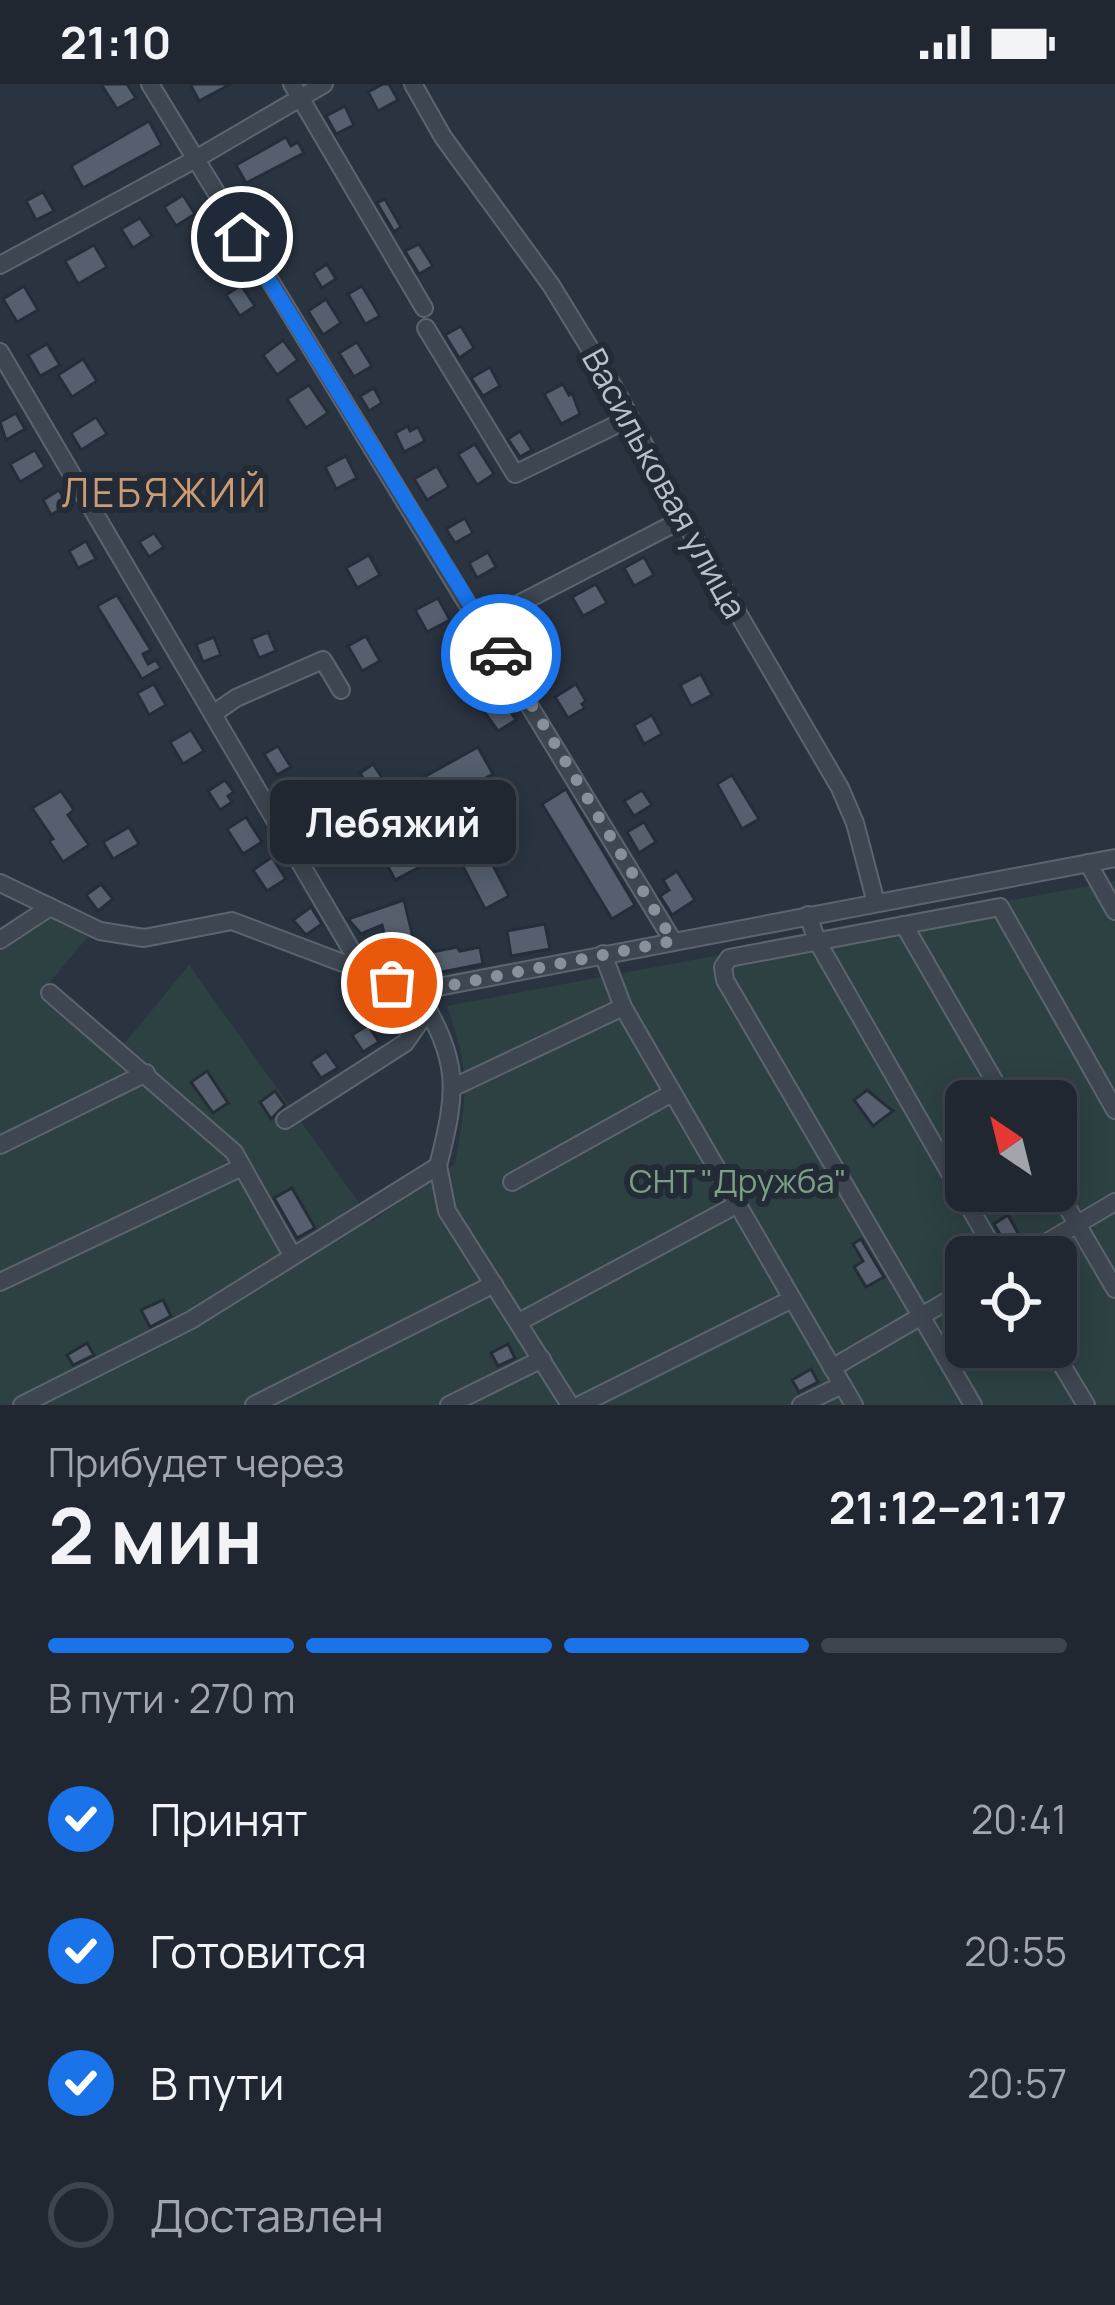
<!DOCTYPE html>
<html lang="ru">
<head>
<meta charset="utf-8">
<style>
  :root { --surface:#202731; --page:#2d333d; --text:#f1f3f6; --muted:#a2a5ab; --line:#3d444d; --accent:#1a73e8 }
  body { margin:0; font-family:Manrope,sans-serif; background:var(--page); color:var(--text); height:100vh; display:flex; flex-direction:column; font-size:45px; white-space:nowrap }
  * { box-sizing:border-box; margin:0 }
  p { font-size:39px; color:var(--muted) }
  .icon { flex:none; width:66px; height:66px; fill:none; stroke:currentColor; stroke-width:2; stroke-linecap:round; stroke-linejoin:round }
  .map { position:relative; height:1321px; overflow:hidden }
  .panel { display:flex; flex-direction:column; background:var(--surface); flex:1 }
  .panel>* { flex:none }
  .needle { width:78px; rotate:325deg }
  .controls { position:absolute; left:945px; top:996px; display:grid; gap:24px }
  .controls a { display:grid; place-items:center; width:132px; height:132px; border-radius:18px; background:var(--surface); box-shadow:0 6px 30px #0003,0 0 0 3px var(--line); font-size:60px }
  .pin { position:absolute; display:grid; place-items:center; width:102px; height:102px; color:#fff; margin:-51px; border:6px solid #fff; border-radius:50%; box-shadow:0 3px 12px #0007 }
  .courier { position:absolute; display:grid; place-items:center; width:120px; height:120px; margin:-60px; border:9px solid #1a73e8; border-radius:50%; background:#fff; color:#222; box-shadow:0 3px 15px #0007 }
  .bubble { position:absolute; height:84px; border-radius:18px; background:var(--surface); box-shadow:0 6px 30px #0003,0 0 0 3px var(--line); font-size:39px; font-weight:700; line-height:84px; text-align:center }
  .head em { font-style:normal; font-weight:700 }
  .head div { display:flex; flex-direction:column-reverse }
  .head { display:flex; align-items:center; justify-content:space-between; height:204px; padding:0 48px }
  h1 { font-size:78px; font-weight:700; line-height:90px }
  .bar { display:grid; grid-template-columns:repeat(4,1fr); gap:18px 12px; align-content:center; height:144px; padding:0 48px }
  .bar i { height:15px; border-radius:9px; background:var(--line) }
  .bar .on { background:var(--accent) }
  .bar p { grid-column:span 4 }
  ol { padding:0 48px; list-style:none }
  li { display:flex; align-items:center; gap:36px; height:132px }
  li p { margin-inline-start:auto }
  li .icon { padding:12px; border-radius:50%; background:var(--accent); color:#fff; stroke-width:4 }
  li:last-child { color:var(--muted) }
  li i { width:66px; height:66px; border:6px solid var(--line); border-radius:50% }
  .status { display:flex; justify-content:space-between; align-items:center; height:84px; padding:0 60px; background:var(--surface); direction:ltr }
  .status svg { height:33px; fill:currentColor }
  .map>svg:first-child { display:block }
</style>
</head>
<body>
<div class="status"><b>21:10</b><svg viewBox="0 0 49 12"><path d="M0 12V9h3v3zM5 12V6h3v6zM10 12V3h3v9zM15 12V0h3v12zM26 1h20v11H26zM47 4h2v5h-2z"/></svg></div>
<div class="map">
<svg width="1115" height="1321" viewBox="0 0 1115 1321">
  <rect width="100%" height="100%" fill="#2a3441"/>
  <!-- green -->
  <path fill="#2d4143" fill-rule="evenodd" d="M 1115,797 L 1115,1321 L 0,1321 L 0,856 L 45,826 L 90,850 L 39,911 L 115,971 L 189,881 L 372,1137 L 455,1080 C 467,1011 471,989 447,922 ZM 966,1017 L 1056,1017 L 1056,1107 L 966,1107 ZM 966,1173 L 1056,1173 L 1056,1263 L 966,1263 Z"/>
  <!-- building -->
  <g fill="#565f6e" stroke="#252d39" stroke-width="3">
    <path d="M 101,0 L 127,0 L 136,14 L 117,25 Z"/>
    <path d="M 190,0 L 231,0 L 199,17 Z"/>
    <path d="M 383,0 L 389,0 L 398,16 L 378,27 L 368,8 Z"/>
    <path d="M 345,22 L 354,41 L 336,50 L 326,32 Z"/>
    <path d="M 149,37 L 162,61 L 83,104 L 71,82 Z"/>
    <path d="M 286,53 L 291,62 L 298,58 L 304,69 L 246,99 L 236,81 Z"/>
    <path d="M 43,108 L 54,127 L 36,136 L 26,117 Z"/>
    <path d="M 183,111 L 195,130 L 176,142 L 164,123 Z"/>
    <path d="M 385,115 L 401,143 L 394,148 L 377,119 Z"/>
    <path d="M 281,124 L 294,146 L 274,158 L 261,136 Z"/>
    <path d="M 140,134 L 152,152 L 133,164 L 121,145 Z"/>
    <path d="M 419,160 L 433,182 L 419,190 L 405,167 Z"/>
    <path d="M 94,161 L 107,183 L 78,200 L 65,177 Z"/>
    <path d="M 327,180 L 336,195 L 322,204 L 313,189 Z"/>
    <path d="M 241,201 L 255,222 L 240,232 L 226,211 Z"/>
    <path d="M 24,202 L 38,226 L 17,238 L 3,215 Z"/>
    <path d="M 362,202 L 380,232 L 365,240 L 348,210 Z"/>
    <path d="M 326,215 L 341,239 L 323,251 L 308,227 Z"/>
    <path d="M 461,242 L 474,264 L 459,274 L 445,251 Z"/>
    <path d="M 283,256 L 298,276 L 277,291 L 263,271 Z"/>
    <path d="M 357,258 L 372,282 L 354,293 L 339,269 Z"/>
    <path d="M 47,260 L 60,281 L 40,292 L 28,271 Z"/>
    <path d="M 83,275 L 97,297 L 72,313 L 58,291 Z"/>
    <path d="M 490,283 L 500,302 L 483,312 L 471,294 Z"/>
    <path d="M 563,300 L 569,311 L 572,309 L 580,330 L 561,340 L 544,310 Z"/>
    <path d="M 309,301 L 328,329 L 306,344 L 287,315 Z"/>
    <path d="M 374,304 L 382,319 L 369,327 L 360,312 Z"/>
    <path d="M 16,329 L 25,345 L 6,356 L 0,338 Z"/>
    <path d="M 96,333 L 107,350 L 81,366 L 71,349 Z"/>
    <path d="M 408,342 L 410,347 L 418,343 L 425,357 L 404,368 L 395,349 Z"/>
    <path d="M 520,347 L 532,366 L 520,373 L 508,355 Z"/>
    <path d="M 475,360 L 494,390 L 477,401 L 458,370 Z"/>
    <path d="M 35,366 L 45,383 L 20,398 L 10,380 Z"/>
    <path d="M 346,372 L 357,394 L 336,405 L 325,383 Z"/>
    <path d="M 437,382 L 449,403 L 427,416 L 414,395 Z"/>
    <path d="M 129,391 L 141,410 L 121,422 L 109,404 Z"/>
    <path d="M 59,406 L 68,421 L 51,431 L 43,416 Z"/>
    <path d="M 465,434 L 473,449 L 455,459 L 446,445 Z"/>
    <path d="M 154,449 L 164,463 L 149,473 L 139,458 Z"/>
    <path d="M 86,457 L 96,475 L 78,484 L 69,467 Z"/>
    <path d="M 488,468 L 496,483 L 477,494 L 469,479 Z"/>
    <path d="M 369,471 L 380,491 L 357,504 L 346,484 Z"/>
    <path d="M 644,473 L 654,491 L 634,502 L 624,484 Z"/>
    <path d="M 596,500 L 607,519 L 583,532 L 572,513 Z"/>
    <path d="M 117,511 L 151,566 L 143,570 L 148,580 L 156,576 L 161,584 L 142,595 L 97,522 Z"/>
    <path d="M 438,514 L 450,536 L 427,548 L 415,526 Z"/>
    <path d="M 530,543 L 542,564 L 519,578 L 507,558 Z"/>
    <path d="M 268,548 L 276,567 L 259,574 L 251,555 Z"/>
    <path d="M 366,552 L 380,577 L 362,587 L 348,562 Z"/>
    <path d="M 214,553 L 221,571 L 203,578 L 196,560 Z"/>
    <path d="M 481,589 L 501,622 L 505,619 L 516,636 L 498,647 L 463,599 Z"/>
    <path d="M 701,590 L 712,611 L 691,622 L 680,601 Z"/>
    <path d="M 154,600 L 166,621 L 149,631 L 137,609 Z"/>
    <path d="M 576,600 L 586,617 L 582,620 L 585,624 L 568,634 L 555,613 Z"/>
    <path d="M 652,631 L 662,650 L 644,660 L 634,641 Z"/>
    <path d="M 191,646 L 204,667 L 183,680 L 170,658 Z"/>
    <path d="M 278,662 L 291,683 L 277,691 L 264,670 Z"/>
    <path d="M 478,663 L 493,690 L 421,729 L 431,748 L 466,730 L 509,812 L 485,825 L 454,765 L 395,796 L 383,773 L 412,758 L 401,737 L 391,743 L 360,689 L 373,680 L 393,710 Z"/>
    <path d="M 732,691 L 759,735 L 742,745 L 717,700 Z"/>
    <path d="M 310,694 L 318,708 L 296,721 L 288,707 Z"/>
    <path d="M 225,696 L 234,708 L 228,712 L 232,718 L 220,726 L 208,707 Z"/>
    <path d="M 566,705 L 635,821 L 612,835 L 542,720 Z"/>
    <path d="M 642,706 L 652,721 L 634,732 L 624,717 Z"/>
    <path d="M 61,707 L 74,726 L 68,731 L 89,761 L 63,778 L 49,757 L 53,755 L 32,724 Z"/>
    <path d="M 246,733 L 262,758 L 243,770 L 227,745 Z"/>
    <path d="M 644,738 L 656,758 L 639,769 L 627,748 Z"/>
    <path d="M 129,743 L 139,760 L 113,775 L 103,758 Z"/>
    <path d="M 272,773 L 286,795 L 267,807 L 253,786 Z"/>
    <path d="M 677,787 L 695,816 L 672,831 L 660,812 L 669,806 L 663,796 Z"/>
    <path d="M 101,800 L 113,815 L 98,827 L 86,811 Z"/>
    <path d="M 404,816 L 415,862 L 389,869 L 382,841 L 361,850 L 348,835 Z"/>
    <path d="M 311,823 L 322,840 L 306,851 L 293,836 Z"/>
    <path d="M 545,840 L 550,865 L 511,872 L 507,847 Z"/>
    <path d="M 457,863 L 460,867 L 480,863 L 483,880 L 416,893 L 412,872 Z"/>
    <path d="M 378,906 L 408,917 L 413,925 L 393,945 L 367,913 Z"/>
    <path d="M 368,941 L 379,958 L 363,968 L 352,951 Z"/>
    <path d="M 326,967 L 338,984 L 321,994 L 310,978 Z"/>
    <path d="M 207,987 L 228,1019 L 213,1029 L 191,998 Z"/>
    <path d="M 867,1006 L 893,1027 L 873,1042 L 854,1016 Z"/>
    <path d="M 275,1007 L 285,1021 L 271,1035 L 260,1018 Z"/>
    <path d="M 292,1104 L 315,1144 L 297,1154 L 274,1114 Z"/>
    <path d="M 1008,1131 L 1019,1151 L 1005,1159 L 994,1140 Z"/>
    <path d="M 861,1155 L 884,1193 L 866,1203 L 854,1183 L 863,1177 L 853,1160 Z"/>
    <path d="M 163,1216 L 171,1232 L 150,1243 L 141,1226 Z"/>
    <path d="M 87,1259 L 94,1271 L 73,1281 L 67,1271 Z"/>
    <path d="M 508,1260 L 515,1274 L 498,1282 L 491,1269 Z"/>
    <path d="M 811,1285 L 818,1298 L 799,1308 L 792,1296 Z"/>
  </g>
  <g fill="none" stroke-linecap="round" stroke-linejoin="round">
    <defs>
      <g id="minor">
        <path d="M 150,0 L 673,857"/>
        <path d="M 292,0 L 424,224"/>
        <path d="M 413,0 L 443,53 L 551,201 L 616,307 L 683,435 L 840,704 L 855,739 L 876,819"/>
        <path d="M 0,181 L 194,76 L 324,0"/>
        <path d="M 426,244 L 515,390 L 630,334"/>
        <path d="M 0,268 L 366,891"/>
        <path d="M 482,539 L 683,435"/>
        <path d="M 213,630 L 236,614 L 323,576 L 341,606"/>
        <path d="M 1088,779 L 1115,827"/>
        <path d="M 0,799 L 100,847 L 144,854 L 232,837 L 417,907 L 1115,774"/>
        <path d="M 808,831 L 817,857 L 998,1173"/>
        <path d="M 904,841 L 1006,1017"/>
        <path d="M 0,856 L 50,823"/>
        <path d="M 603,870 L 623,923 L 854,1321"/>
        <path d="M 50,909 L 234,1068 L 292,1171"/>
        <path d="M 452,1004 L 623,923"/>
        <path d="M 285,1036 L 405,959 L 428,926"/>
        <path d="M 0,1061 L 146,989"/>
        <path d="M 438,1082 L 447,1127 L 570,1321"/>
        <path d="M 512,1098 L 672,1009"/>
        <path d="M 1056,1104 L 1115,1205"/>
        <path d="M 1022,1173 L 1115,1118"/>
        <path d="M 0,1198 L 242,1083"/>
        <path d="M 519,1238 L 736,1121"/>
        <path d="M 1051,1263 L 1086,1321"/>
        <path d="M 832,1284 L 966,1206"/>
        <path d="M 22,1321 L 191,1236 L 438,1082 C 458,1004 460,978 417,907"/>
        <path d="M 254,1321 L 494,1200"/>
        <path d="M 449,1321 L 542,1275"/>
        <path d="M 580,1321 L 792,1215"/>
        <path d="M 801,1321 L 842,1301"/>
        <path d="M 973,1321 L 725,896 L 723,883 L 729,874 L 1000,823 L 1115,1026"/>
      </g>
    </defs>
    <!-- minor casing -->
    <use href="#minor" stroke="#5c646f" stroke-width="20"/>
    <!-- minor -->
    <use href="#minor" stroke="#3e4651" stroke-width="16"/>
  </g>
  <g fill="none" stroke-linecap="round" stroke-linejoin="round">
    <!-- done -->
    <path stroke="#88909b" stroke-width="12" stroke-dasharray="0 21.6" d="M 392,899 L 417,908 L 673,857 L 501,570"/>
    <!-- route -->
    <path stroke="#1a73e8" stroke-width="15" d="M 242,153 L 501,570"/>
  </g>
  <g text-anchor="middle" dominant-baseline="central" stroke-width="12" stroke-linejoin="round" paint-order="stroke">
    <!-- street labels -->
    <g font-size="33" fill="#bbc1cb" stroke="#232b37">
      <text transform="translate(665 399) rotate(61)">Васильковая улица</text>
    </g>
    <!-- park labels -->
    <g font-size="33" fill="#7c9e84" stroke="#232b37">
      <text x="738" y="1096">СНТ "Дружба"</text>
    </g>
    <!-- quarter labels -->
    <g font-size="39" letter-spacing="3" fill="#cc9c75" stroke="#232b37">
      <text x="165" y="408">ЛЕБЯЖИЙ</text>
    </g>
  </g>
</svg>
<div class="controls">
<a><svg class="needle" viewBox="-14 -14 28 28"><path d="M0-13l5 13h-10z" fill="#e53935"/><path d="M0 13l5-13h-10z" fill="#a2a5ab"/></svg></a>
<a><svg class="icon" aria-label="locate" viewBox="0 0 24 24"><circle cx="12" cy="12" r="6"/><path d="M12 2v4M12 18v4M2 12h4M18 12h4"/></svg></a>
</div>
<div class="pin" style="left:392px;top:899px;background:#ea580c"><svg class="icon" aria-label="bag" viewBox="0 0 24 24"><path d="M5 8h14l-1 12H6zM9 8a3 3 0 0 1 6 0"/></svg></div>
<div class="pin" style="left:242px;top:153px;background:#1f2937"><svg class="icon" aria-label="home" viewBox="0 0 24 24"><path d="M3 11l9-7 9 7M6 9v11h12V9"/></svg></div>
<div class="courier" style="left:501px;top:570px"><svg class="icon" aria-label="car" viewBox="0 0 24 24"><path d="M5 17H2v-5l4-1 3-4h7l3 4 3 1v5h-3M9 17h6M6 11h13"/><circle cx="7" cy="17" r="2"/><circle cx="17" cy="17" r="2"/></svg></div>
<div class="bubble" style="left:270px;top:696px;width:246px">Лебяжий</div>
</div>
<section class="panel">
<div class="head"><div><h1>2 мин</h1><p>Прибудет через</p></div><em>21:12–21:17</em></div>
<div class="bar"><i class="on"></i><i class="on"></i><i class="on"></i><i></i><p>В пути · 270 m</p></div>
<ol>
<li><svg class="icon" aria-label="check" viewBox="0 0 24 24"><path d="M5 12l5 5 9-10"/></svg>Принят<p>20:41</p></li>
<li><svg class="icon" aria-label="check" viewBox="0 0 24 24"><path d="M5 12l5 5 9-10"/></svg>Готовится<p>20:55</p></li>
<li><svg class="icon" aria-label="check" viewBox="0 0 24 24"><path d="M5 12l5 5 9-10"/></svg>В пути<p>20:57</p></li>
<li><i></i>Доставлен</li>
</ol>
</section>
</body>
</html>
